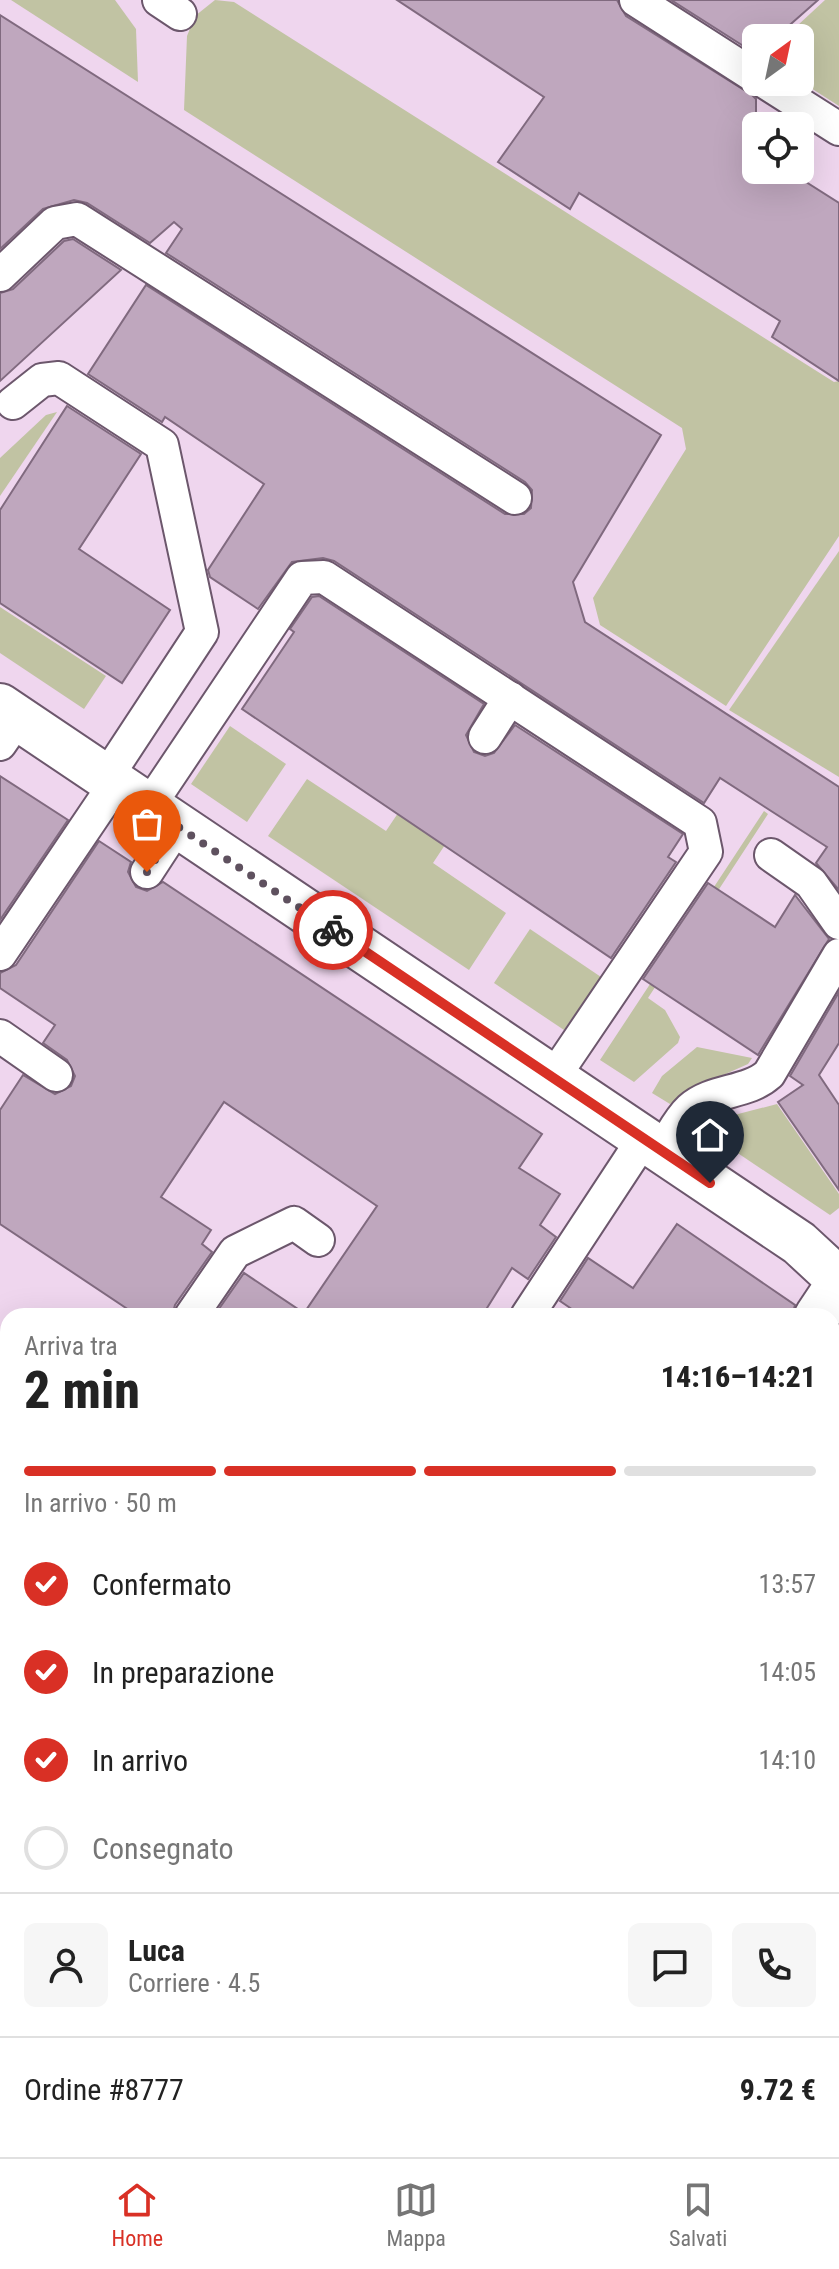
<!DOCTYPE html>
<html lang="it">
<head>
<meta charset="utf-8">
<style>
  :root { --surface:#fff; --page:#f6f6f6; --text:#222; --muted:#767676; --line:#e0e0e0; --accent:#d93025 }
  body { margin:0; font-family:"Roboto Condensed",sans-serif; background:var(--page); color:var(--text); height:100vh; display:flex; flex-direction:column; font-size:30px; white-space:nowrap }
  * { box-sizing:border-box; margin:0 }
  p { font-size:26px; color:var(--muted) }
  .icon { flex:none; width:44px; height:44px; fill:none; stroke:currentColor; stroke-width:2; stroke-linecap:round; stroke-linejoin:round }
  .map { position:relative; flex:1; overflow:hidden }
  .sheet { position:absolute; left:0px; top:1308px; width:840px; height:850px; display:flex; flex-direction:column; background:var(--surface); border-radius:24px 24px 0 0; box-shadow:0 8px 32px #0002 }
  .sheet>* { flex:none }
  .needle { width:52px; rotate:33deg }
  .fabs { position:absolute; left:742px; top:24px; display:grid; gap:16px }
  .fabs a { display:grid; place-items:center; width:72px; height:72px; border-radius:12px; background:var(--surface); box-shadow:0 8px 32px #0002; font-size:40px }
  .pin { position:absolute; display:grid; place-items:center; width:68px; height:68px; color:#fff; margin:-82px -34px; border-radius:50% 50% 50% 0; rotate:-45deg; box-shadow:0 0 8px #0007 }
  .pin .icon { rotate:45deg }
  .courier { position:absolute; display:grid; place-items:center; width:80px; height:80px; margin:-40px; border:6px solid #d93025; border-radius:50%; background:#fff; color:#222; box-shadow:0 2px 10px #0007 }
  .head em { font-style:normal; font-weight:800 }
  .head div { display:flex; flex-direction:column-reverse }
  .head { display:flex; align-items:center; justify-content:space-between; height:136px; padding:0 24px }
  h1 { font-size:52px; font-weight:800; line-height:60px }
  .bar { display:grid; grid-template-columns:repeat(4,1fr); gap:12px 8px; align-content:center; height:96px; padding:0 24px }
  .bar i { height:10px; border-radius:6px; background:var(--line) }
  .bar .on { background:var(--accent) }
  .bar p { grid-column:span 4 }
  .line { display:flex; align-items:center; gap:20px; padding:0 24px; border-top:2px solid var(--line) }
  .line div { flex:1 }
  .round { display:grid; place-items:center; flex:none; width:84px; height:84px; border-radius:12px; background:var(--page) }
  ol { padding:0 24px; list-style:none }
  li { display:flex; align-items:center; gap:24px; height:88px }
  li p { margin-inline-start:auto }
  li .icon { padding:8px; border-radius:50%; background:var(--accent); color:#fff; stroke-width:4 }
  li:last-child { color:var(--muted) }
  li i { width:44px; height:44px; border:4px solid var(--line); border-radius:50% }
  .tabs { display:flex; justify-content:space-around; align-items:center; height:112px; border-top:2px solid var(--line); background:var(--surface); font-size:22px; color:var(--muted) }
  .tabs a { display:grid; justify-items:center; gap:4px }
  .tabs .on { color:var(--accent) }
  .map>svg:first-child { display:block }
</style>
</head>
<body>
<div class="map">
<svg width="839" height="2157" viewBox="0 0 839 2157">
  <rect width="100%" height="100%" fill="#efd6ee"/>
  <!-- green -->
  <g fill="#c1c3a3">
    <path d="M 11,0 L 115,0 L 136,29 L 138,82 Z"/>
    <path d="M 215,0 L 234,2 L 834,382 L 839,381 L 839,536 L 726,706 L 600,625 L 593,598 L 686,449 L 682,428 L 184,110 L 187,36 L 195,16 Z"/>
    <path d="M 825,0 L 839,0 L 839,106 L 800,81 L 800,38 L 784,38 Z"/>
    <path d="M 57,412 L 0,496 L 0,458 L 46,415 Z"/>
    <path d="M 839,551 L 839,777 L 729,710 Z"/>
    <path d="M 0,607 L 106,676 L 84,709 L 0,653 Z"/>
    <path d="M 230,726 L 286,764 L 247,822 L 191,784 Z"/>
    <path d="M 437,755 L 484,786 L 433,863 L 506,913 L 469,970 L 268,836 L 307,779 L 386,831 Z"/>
    <path d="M 764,811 L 768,814 L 648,998 L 665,1010 L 680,1037 L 678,1043 L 634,1082 L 600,1060 Z"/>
    <path d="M 530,929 L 601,977 L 564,1030 L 494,983 Z"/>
    <path d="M 697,1047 L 752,1058 L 748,1064 L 694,1088 L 670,1104 L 652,1093 L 662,1076 Z"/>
    <path d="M 777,1104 L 839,1194 L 839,1208 L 830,1215 L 696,1125 Z"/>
    <path d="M 832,2072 L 839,2076 L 839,2157 L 798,2157 L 802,2150 L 832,2150 Z"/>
    <path d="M 495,2150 L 669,2150 L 679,2157 L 491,2157 Z"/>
  </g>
  <!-- building -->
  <g fill="#bfa7be" stroke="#806a7f" stroke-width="2">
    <path d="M 397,0 L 617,0 L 626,16 L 752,95 L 756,99 L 756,170 L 787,170 L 839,203 L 839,381 L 772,337 L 780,321 L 579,193 L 570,209 L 498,162 L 544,97 Z"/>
    <path d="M 671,0 L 818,0 L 775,38 L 756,38 L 756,54 Z"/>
    <path d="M 0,15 L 661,435 L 573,582 L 585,622 L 839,787 L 839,890 L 816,863 L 827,847 L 720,778 L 704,803 L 334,561 L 323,558 L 292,562 L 258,609 L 210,577 L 208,570 L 264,484 L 165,417 L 162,422 L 88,374 L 146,285 L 505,514 L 524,514 L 531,508 L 532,490 L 525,482 L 166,253 L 182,229 L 174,222 L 150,243 L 87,203 L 74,200 L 43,209 L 0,249 Z"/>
    <path d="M 73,239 L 121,270 L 0,381 L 0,293 L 13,289 L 64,241 Z"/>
    <path d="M 67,406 L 141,454 L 79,549 L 170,610 L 122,683 L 0,603 L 0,510 Z"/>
    <path d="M 319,596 L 484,704 L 466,735 L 474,752 L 485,756 L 494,753 L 515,725 L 683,834 L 668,857 L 676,862 L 611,958 L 242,709 L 294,632 L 290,629 L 312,597 Z"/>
    <path d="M 0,776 L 68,820 L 0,920 Z"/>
    <path d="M 99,841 L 131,862 L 128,872 L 136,887 L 147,891 L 163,882 L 542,1134 L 519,1168 L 560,1194 L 540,1225 L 556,1237 L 528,1279 L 512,1268 L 482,1316 L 214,1316 L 244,1273 L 304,1313 L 377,1206 L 224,1102 L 161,1197 L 211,1230 L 202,1244 L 212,1252 L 175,1305 L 172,1316 L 138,1316 L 0,1224 L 0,1110 L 23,1075 L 55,1094 L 71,1086 L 75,1076 L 67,1060 L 43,1043 L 55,1025 L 0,988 L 0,973 L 16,965 Z"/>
    <path d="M 708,883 L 775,927 L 795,895 L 829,939 L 758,1055 L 643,979 Z"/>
    <path d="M 839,992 L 839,1043 L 819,1075 L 839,1105 L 839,1190 L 778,1102 L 803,1085 L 790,1076 Z"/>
    <path d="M 677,1224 L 795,1305 L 792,1316 L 582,1316 L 560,1301 L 588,1258 L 633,1288 Z"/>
  </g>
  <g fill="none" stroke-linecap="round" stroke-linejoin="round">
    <defs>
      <g id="lane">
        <path d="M 159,0 L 180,14"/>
        <path d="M 636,0 L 756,77"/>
        <path d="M 765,82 L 839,129"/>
        <path d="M 0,275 L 55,223 L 77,219 L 515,498"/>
        <path d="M 13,403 L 42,380 L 59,378 L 162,445 L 202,632 L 106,778"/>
        <path d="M 485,737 L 510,698"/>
        <path d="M 0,744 L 18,718"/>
        <path d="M 149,806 L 302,578 L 324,577 L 700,823 L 706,852 L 553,1078"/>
        <path d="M 771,855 L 811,883 L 839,923"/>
        <path d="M 147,872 L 177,826"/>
        <path d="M 0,954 L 115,784"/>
        <path d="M 0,1036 L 56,1075"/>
        <path d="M 661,1151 C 670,1138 678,1120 690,1109 C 712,1089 747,1094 769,1074 L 839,955"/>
        <path d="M 191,1316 L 235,1252 L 294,1223 L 318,1240"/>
        <path d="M 527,1316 L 644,1138"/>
        <path d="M 0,1426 L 8,1415"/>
        <path d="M 167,2150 L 170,2157"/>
      </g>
      <g id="street">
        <path d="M 0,706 L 799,1243 L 839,1280"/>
        <path d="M 817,1316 L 839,1283"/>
        <path d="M 0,1372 L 8,1377"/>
        <path d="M 832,1938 L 839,1942"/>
        <path d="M 0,2121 L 8,2126"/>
        <path d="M 42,2150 L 52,2157"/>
        <path d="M 244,2157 L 249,2150"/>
      </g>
    </defs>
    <!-- lane casing -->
    <use href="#lane" stroke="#6c576c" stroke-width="36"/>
    <!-- street casing -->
    <use href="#street" stroke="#6c576c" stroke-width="48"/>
    <!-- lane -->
    <use href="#lane" stroke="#fff" stroke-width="32"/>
    <!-- street -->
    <use href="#street" stroke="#fff" stroke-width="44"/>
  </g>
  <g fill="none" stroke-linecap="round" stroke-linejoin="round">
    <!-- done -->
    <path stroke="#5f515f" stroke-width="8" stroke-dasharray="0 14.4" d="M 147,872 L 177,826 L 333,930"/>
    <!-- route -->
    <path stroke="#d93025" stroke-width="10" d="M 333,930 L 710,1183"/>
  </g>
</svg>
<div class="fabs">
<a><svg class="needle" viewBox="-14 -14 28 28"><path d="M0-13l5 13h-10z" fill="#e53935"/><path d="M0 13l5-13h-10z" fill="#767676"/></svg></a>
<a><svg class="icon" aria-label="locate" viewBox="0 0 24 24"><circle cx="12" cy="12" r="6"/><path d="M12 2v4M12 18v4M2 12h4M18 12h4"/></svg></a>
</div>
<div class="pin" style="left:147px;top:872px;background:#ea580c"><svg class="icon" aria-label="bag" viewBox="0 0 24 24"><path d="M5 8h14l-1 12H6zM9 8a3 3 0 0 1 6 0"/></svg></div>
<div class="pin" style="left:710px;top:1183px;background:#1f2937"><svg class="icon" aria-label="home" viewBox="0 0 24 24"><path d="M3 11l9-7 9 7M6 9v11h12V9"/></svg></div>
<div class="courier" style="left:333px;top:930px"><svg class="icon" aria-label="bike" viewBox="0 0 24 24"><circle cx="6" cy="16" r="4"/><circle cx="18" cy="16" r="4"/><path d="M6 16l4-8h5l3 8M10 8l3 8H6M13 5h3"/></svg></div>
<section class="sheet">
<div class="head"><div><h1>2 min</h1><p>Arriva tra</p></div><em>14:16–14:21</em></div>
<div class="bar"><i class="on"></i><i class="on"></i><i class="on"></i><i></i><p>In arrivo · 50 m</p></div>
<ol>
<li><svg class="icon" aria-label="check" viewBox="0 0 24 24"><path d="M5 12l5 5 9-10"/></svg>Confermato<p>13:57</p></li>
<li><svg class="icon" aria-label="check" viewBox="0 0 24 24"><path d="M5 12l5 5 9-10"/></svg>In preparazione<p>14:05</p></li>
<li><svg class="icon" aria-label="check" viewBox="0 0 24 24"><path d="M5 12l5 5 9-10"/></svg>In arrivo<p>14:10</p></li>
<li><i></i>Consegnato</li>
</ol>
<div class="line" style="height:144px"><a class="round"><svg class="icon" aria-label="person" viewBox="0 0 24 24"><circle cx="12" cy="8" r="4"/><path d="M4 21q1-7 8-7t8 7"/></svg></a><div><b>Luca</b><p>Corriere · 4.5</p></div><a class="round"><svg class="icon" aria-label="chat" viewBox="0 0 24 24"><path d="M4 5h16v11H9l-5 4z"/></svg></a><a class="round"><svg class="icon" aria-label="phone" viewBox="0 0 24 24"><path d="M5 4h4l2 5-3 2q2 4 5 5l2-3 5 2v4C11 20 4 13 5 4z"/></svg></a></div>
<div class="line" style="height:104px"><div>Ordine #8777</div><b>9.72 €</b></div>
</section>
</div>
<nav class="tabs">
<a class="on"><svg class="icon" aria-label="home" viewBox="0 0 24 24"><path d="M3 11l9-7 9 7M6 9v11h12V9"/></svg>Home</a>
<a><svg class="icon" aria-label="map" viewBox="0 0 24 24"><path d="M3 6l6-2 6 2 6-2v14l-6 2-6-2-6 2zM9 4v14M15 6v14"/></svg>Mappa</a>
<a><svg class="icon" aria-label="saved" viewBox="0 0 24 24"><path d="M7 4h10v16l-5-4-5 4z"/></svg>Salvati</a>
</nav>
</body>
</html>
